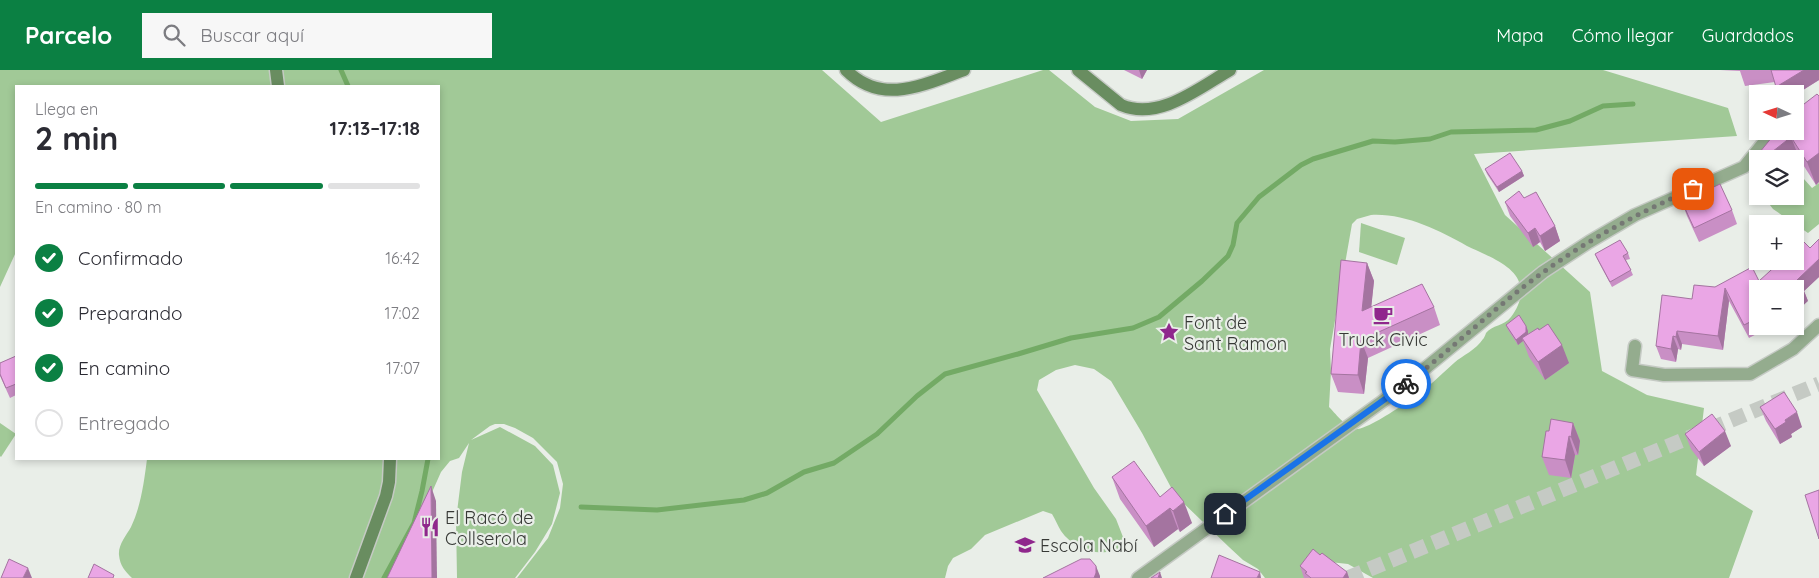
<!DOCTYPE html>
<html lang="es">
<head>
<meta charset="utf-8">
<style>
  :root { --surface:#fff; --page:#f7f7f7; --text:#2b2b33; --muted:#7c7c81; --line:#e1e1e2; --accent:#0b8043 }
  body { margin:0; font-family:Quicksand,sans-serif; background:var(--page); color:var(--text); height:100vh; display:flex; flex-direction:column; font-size:19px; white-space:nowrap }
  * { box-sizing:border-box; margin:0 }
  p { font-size:16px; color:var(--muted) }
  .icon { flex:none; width:28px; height:28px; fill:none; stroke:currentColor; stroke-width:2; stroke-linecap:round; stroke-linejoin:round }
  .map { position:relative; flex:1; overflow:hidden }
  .panel { position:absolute; left:15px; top:15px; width:425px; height:375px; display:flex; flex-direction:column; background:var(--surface); border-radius:0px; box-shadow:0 2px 8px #0003 }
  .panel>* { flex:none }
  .needle { width:32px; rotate:274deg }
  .fabs { position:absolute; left:1749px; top:15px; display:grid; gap:10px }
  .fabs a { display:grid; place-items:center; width:55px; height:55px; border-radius:0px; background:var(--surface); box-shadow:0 2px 8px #0003; font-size:25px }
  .pin { position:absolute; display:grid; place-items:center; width:42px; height:42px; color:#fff; margin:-21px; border-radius:10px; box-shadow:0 2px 8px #0006 }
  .courier { position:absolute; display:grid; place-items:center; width:50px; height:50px; margin:-25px; border:4px solid #1a73e8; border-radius:50%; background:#fff; color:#222; box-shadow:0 1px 6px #0007 }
  .overview em { font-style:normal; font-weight:800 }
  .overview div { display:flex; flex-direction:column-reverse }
  .overview { display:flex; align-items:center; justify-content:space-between; height:85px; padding:0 20px }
  h1 { font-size:32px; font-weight:800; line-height:38px }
  .bar { display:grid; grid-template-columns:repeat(4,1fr); gap:8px 5px; align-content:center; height:60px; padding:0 20px }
  .bar i { height:6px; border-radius:4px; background:var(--line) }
  .bar .selected { background:var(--accent) }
  .bar p { grid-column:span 4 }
  ol { padding:0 20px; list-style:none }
  li { display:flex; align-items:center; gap:15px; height:55px }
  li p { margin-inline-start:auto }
  li .icon { padding:5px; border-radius:50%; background:var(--accent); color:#fff; stroke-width:4 }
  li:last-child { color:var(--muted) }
  li i { width:28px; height:28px; border:2px solid var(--line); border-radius:50% }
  header { display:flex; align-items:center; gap:30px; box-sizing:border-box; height:70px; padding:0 25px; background:var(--accent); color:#fff }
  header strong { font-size:24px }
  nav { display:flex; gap:28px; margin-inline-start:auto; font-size:18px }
  .search { width:350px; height:45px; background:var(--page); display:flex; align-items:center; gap:12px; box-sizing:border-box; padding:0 18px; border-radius:0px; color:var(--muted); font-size:19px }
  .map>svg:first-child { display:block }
</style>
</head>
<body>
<header>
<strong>Parcelo</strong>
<div class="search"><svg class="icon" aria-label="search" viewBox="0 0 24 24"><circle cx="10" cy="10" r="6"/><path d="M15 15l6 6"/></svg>Buscar aquí</div>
<nav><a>Mapa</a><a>Cómo llegar</a><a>Guardados</a></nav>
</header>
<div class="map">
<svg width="1819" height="508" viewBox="0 0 1819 508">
  <rect width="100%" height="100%" fill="#e9eee8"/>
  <!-- green -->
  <g fill="#a1c997" fill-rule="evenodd">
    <path d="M 0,0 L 822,0 L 881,52 L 1043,0 L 1049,0 L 1095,37 L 1131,51 L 1178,49 L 1264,0 L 1603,0 L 1728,38 L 1737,66 L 1474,84 L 1505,145 L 1590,222 L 1602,301 L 1647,325 L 1704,338 L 1696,405 L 1753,441 L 1729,508 L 1373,508 L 1348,494 L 1321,491 L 1304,508 L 1265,508 L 1258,499 L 1243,490 L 1229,477 L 1175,425 L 1142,363 L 1111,311 L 1094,299 L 1075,295 L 1056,300 L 1039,310 L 1037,320 L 1094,418 L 1116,449 L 1123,467 L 1121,477 C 1102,489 1074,480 1061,461 C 1058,456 1055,449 1052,444 L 1043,441 L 985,465 L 971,479 L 953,488 L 948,496 L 945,508 L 517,508 L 548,468 L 560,438 L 563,414 L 557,392 L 533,368 L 515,358 L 504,354 L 495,354 L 490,356 L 471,370 L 500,357 L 535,376 L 553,395 L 560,423 L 552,454 L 535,482 L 515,508 L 457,508 L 456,450 L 462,402 L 469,373 L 459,388 L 450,391 L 441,402 L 394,508 L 132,508 C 125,501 120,496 119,485 C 118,475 126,466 131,457 C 141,436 144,412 147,389 L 439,389 L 439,16 L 16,16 L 16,182 L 0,217 ZM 1371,145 C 1404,143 1439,160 1467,176 C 1483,184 1516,195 1520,215 C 1523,226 1518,238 1511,247 C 1504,256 1492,255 1486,263 C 1486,263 1484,269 1483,269 C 1476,280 1463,285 1454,293 C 1436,309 1422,324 1401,336 C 1392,342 1364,361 1354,359 C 1347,358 1334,342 1329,337 L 1331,301 L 1330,279 L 1352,154 L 1357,149 Z"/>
    <path d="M 1795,99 L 1812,118 L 1819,113 L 1819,154 L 1808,163 L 1773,139 L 1763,126 L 1795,126 Z"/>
    <path d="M 1361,153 L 1405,168 L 1397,195 L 1359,182 Z"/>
    <path d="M 0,353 L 16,364 L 1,387 L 0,386 Z"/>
  </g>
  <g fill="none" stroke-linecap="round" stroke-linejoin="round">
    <!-- stream -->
    <g stroke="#73aa65" stroke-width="5">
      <path d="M 341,0 L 348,16"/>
      <path d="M 581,437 L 657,440 L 744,430 L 767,423 L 804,402 L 834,393 L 877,364 L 917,326 L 945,304 L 1018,284 L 1071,268 L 1133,258 L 1159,247 L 1202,211 L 1228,186 L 1233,175 L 1237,153 L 1259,127 L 1301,95 L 1313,89 L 1373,71 L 1395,72 L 1430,69 L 1451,62 L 1536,60 L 1570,51 L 1603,36 L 1633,34"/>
      <path d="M 384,508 L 414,453 L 422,421 L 428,389"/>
    </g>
    <!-- highway-tunnel -->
    <path stroke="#c5cac4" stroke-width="15" stroke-dasharray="15 8" stroke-linecap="butt" d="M 1348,508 L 1819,314"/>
    <defs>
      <g id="street">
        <path d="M 1635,276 L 1632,300 L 1664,305 L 1750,304 L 1793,279 L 1819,255"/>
        <path d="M 1138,508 L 1401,318 L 1543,202 L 1589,172 L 1635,145 L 1744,97 L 1773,61"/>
      </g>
      <g id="secondary">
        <path d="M 276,0 L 278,16"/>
        <path d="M 846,0 C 882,36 923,15 964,0"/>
        <path d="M 1078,0 L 1121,35 C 1159,51 1199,18 1230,0"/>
        <path d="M 356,508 L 386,426 L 389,412 L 390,389"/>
      </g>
    </defs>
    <!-- street casing -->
    <use href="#street" stroke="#c5cac4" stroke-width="15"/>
    <!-- secondary casing -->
    <use href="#secondary" stroke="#c5cac4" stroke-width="15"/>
    <!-- street -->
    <use href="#street" stroke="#94ac8e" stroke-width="12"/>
    <!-- secondary -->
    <use href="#secondary" stroke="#698d60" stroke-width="12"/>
  </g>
  <!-- wall -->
  <g fill="#c98fc5">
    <path d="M 1124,0 L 1147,0 L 1142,9 Z"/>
    <path d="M 1720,0 L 1819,0 L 1819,10 L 1795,25 L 1795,24 L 1775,12 L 1745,16 L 1740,1 Z"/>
    <path d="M 1819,26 L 1819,112 L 1816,115 L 1800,90 L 1795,94 L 1795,89 L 1758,89 L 1758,94 L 1755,88 Z"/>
    <path d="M 1485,99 L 1522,101 L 1524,106 L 1499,122 L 1487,104 Z"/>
    <path d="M 1524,128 L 1555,156 L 1560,171 L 1545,181 L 1540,172 L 1533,177 L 1510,146 L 1505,132 Z"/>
    <path d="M 1682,132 L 1732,140 L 1737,154 L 1699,172 L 1687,146 Z"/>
    <path d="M 1819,169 L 1819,207 L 1804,221 L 1808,231 L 1795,219 L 1758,219 L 1758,256 L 1772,256 L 1749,268 L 1729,231 L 1723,280 L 1682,274 L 1681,280 L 1678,279 L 1676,292 L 1661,289 L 1656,276 L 1692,229 L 1715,217 L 1759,211 L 1810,178 Z"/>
    <path d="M 1628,183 L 1630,189 L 1626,190 L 1633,205 L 1612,217 L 1597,189 L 1595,184 Z"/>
    <path d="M 1367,193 L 1374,211 L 1371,237 L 1434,237 L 1440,255 L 1368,288 L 1364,324 L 1338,322 L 1331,304 Z"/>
    <path d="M 1506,255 L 1526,256 L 1528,261 L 1528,265 L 1569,293 L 1545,310 L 1529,287 L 1523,271 L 1518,275 L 1508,260 Z"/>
    <path d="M 16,286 L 16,325 L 10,328 L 0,306 L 0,293 Z"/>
    <path d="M 1760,337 L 1802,357 L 1791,364 L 1792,367 L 1780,374 L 1766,351 Z"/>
    <path d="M 1573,353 L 1580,371 L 1578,385 L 1575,385 L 1571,408 L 1549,405 L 1542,387 L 1549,361 Z"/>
    <path d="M 1685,364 L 1731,376 L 1704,396 L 1691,379 Z"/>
    <path d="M 1112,407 L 1160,427 L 1192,453 L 1180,462 L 1178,459 L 1154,477 L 1120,429 Z"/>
    <path d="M 1320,485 L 1347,502 L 1349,508 L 1304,508 L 1300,496 Z"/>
  </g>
  <!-- shaded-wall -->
  <g fill="#a474a0">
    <path d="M 1139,0 L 1147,0 L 1142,9 Z"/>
    <path d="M 1804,0 L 1819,0 L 1819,10 L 1795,25 L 1795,24 L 1779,24 L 1776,17 Z"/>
    <path d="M 1791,67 L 1800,90 L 1795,94 L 1795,89 L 1763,89 Z"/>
    <path d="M 1819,83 L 1819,112 L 1816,115 L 1807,92 Z"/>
    <path d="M 1522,101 L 1524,106 L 1499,122 L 1497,117 Z"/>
    <path d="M 1555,156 L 1560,171 L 1545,181 L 1540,166 Z"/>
    <path d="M 1535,158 L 1540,172 L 1533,177 L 1528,163 Z"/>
    <path d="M 1819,189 L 1819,207 L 1804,221 L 1808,231 L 1795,243 L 1795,226 L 1797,210 Z"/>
    <path d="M 1367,193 L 1374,211 L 1369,259 L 1362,241 Z"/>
    <path d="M 1725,218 L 1729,231 L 1723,280 L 1718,266 Z"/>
    <path d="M 1526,256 L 1528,261 L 1528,267 L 1522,268 L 1523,271 L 1518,275 L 1516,270 Z"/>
    <path d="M 1677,261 L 1682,274 L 1681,280 L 1676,267 Z"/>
    <path d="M 1673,266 L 1678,279 L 1676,292 L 1671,279 Z"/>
    <path d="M 1361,270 L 1368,288 L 1364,324 L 1358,305 Z"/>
    <path d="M 1562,275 L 1569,293 L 1545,310 L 1538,292 Z"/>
    <path d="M 1797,342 L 1802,357 L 1791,364 L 1792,367 L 1780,374 L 1775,359 L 1785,350 Z"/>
    <path d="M 1573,353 L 1580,371 L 1578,385 L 1571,367 Z"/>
    <path d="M 1725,361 L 1731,376 L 1704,396 L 1699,382 Z"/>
    <path d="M 1569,366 L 1575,385 L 1571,408 L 1565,390 Z"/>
    <path d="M 431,416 L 436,431 L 437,508 L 432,508 Z"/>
    <path d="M 1184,432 L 1192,453 L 1180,462 L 1173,441 Z"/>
    <path d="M 1170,438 L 1178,459 L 1154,477 L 1146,456 Z"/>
    <path d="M 1096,496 L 1100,506 L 1100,508 L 1094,508 Z"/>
    <path d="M 28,498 L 32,508 L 23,508 Z"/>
    <path d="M 1160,502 L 1162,508 L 1158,508 Z"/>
    <path d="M 1260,502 L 1261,508 L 1257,508 Z"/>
    <path d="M 1347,502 L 1349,508 L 1343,508 Z"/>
  </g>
  <!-- building -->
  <g fill="#eaa6e5" stroke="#a474a0">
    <path d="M 1771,0 L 1804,0 L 1776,17 Z"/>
    <path d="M 1817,24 L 1819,26 L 1819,83 L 1807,92 L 1791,67 L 1763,89 L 1758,89 L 1758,90 L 1755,88 L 1777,61 L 1795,61 L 1795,41 Z"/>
    <path d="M 1510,83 L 1522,101 L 1497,117 L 1485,99 Z"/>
    <path d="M 1720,114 L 1732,140 L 1694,158 L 1682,132 Z"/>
    <path d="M 1519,121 L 1524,128 L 1536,122 L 1555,156 L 1540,166 L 1535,158 L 1528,163 L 1505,132 Z"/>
    <path d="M 1819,169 L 1819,189 L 1797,210 L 1804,218 L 1795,226 L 1795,219 L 1758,219 L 1758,248 L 1744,255 L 1725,218 L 1718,266 L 1677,261 L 1676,267 L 1673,266 L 1671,279 L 1656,276 L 1662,225 L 1692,229 L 1694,215 L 1715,217 L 1752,197 L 1759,211 L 1781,191 L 1795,191 L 1795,179 L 1803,171 L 1810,178 Z"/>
    <path d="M 1620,170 L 1628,183 L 1623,186 L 1631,200 L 1610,212 L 1595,184 Z"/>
    <path d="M 1341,190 L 1367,193 L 1362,241 L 1422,214 L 1434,237 L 1361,270 L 1358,305 L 1331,304 Z"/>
    <path d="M 1519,245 L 1526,256 L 1526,262 L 1516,270 L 1506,255 Z"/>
    <path d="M 1548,254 L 1562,275 L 1538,292 L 1522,268 L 1538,258 L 1539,260 Z"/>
    <path d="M 16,286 L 16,315 L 16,314 L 6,318 L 0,304 L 0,293 Z"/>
    <path d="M 1784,322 L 1797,342 L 1785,350 L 1786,352 L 1775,359 L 1760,337 Z"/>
    <path d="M 1712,344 L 1725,361 L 1699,382 L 1685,364 Z"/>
    <path d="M 1551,349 L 1573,353 L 1571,367 L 1569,366 L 1565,390 L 1542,387 L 1546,361 L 1549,361 Z"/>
    <path d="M 1134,391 L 1160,427 L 1172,417 L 1184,432 L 1173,441 L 1170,438 L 1146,456 L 1112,407 Z"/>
    <path d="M 431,416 L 432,508 L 387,508 Z"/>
    <path d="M 1819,420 L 1819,469 L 1805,425 Z"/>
    <path d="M 1313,479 L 1320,485 L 1322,483 L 1347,502 L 1343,508 L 1311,508 L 1305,503 L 1307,502 L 1300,496 Z"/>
    <path d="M 1219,485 L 1260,502 L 1257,508 L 1211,508 Z"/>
    <path d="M 9,489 L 28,498 L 23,508 L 1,508 Z"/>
    <path d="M 1081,489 L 1090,489 L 1096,496 L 1096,503 L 1094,508 L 1043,508 Z"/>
    <path d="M 94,494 L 114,505 L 113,508 L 88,508 Z"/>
    <path d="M 1160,502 L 1158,508 L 1151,508 Z"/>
  </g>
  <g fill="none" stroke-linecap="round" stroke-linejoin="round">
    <!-- done -->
    <path stroke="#757874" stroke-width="5" stroke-dasharray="0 9" d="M 1406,314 C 1452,279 1495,237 1542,203 C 1589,169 1640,142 1693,119"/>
    <!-- route -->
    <path stroke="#1a73e8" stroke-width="6" d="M 1225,444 L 1406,314"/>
  </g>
  <!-- icons -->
  <defs>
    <symbol id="cafe-bare" viewBox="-9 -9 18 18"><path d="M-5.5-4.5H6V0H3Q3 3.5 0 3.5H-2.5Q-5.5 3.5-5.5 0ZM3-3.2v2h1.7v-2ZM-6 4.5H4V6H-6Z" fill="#8f278c" stroke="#e9eee8" stroke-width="2.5" paint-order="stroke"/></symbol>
    <symbol id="sight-bare" viewBox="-9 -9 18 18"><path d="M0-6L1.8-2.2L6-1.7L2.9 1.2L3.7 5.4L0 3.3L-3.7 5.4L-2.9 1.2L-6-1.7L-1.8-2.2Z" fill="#8f278c" stroke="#e9eee8" stroke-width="2.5" paint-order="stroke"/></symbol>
    <symbol id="restaurant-bare" viewBox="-9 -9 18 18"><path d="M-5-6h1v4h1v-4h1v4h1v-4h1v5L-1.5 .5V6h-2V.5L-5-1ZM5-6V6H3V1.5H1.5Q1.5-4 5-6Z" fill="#8f278c" stroke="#e9eee8" stroke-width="2.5" paint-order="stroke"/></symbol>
    <symbol id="school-bare" viewBox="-9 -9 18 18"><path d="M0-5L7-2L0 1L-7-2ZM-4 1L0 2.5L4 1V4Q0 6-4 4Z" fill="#8f278c" stroke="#e9eee8" stroke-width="2.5" paint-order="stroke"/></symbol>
  </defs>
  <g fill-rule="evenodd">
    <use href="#cafe-bare" x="1369" y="231" width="28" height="28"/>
    <use href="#sight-bare" x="1155" y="248" width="28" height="28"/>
    <use href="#restaurant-bare" x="416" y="443" width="28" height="28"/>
    <use href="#school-bare" x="1011" y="461" width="28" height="28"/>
  </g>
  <g text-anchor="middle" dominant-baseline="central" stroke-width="4.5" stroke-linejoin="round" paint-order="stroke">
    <!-- poi labels -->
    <g font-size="18" fill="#373936" stroke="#e9eee8" text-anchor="start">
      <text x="1184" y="252">Font de<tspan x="1184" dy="21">Sant Ramon</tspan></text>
      <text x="1383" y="269" text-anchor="middle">Truck Civic</text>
      <text x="445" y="447">El Racó de<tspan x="445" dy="21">Collserola</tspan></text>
      <text x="1040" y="475">Escola Nabí</text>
    </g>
  </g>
</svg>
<div class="fabs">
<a><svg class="needle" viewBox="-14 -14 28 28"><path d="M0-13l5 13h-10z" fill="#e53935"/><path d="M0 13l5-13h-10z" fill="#7c7c81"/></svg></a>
<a><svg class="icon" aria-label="layers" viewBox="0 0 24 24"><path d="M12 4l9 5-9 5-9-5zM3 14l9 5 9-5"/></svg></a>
<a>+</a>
<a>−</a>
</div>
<div class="pin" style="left:1693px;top:119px;background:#ea580c"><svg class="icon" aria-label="bag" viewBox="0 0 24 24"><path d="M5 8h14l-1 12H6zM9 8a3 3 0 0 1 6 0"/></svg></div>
<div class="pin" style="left:1225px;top:444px;background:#1f2937"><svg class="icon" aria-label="home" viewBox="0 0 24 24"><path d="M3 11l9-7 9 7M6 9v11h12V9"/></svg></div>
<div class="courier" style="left:1406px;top:314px"><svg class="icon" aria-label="bike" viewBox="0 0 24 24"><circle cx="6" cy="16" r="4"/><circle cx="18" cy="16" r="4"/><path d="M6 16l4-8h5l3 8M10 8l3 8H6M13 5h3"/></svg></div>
<section class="panel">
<div class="overview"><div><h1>2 min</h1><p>Llega en</p></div><em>17:13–17:18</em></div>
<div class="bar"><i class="selected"></i><i class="selected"></i><i class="selected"></i><i></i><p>En camino · 80 m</p></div>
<ol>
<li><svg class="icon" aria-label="check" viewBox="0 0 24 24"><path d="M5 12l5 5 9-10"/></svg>Confirmado<p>16:42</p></li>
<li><svg class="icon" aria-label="check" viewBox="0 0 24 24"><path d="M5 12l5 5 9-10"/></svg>Preparando<p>17:02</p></li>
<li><svg class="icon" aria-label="check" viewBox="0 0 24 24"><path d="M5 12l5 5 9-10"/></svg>En camino<p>17:07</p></li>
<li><i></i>Entregado</li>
</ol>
</section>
</div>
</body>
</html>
